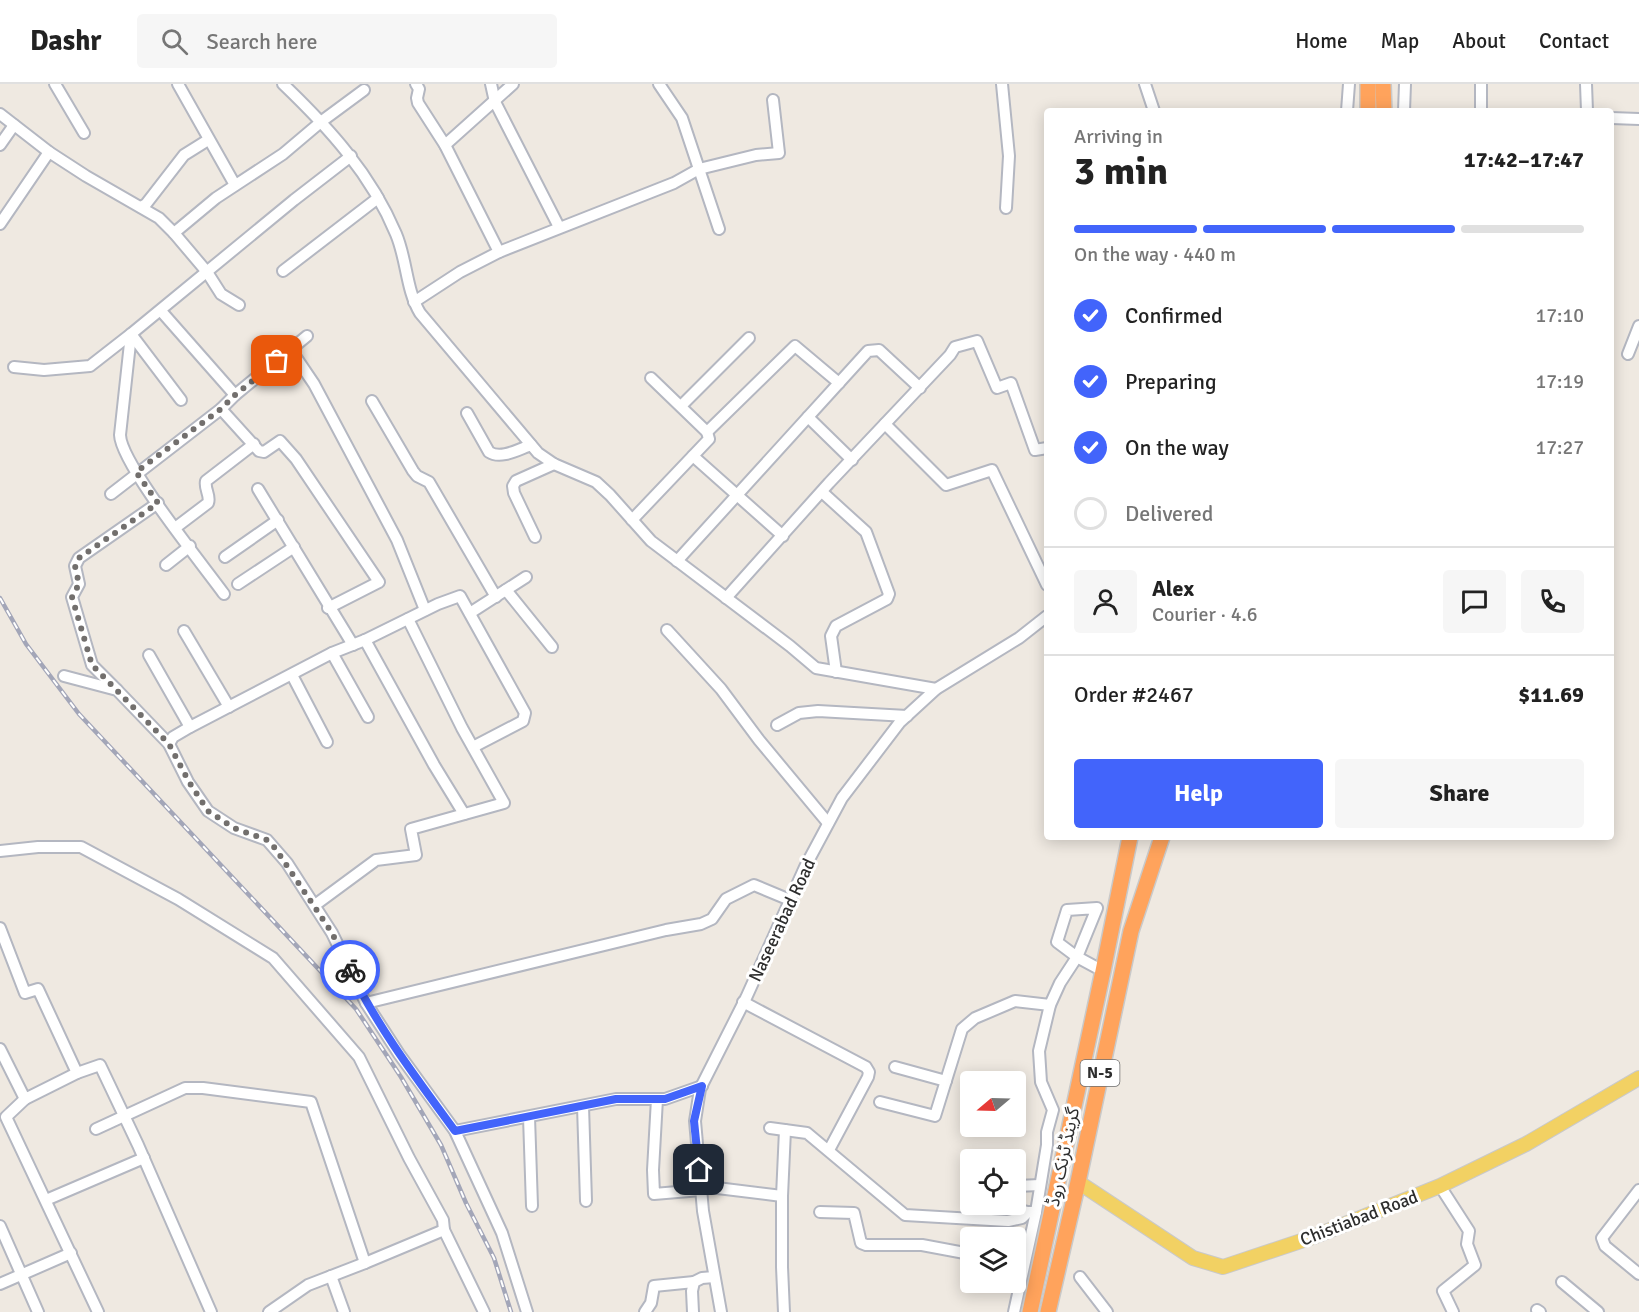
<!DOCTYPE html>
<html lang="en">
<head>
<meta charset="utf-8">
<style>
  :root { --surface:#fff; --page:#f6f6f6; --text:#222; --muted:#767676; --line:#e0e0e0; --accent:#4264fb }
  body { margin:0; font-family:Signika,"Noto Sans Arabic",sans-serif; background:var(--page); color:var(--text); height:100vh; display:flex; flex-direction:column; font-size:22px; white-space:nowrap }
  * { box-sizing:border-box; margin:0 }
  p { font-size:20px; color:var(--muted) }
  .icon { flex:none; width:33px; height:33px; fill:none; stroke:currentColor; stroke-width:2; stroke-linecap:round; stroke-linejoin:round }
  .map { position:relative; flex:1; overflow:hidden }
  .details { position:absolute; left:1044px; top:24px; width:570px; height:732px; display:flex; flex-direction:column; background:var(--surface); border-radius:6px; box-shadow:0 3px 15px #0003 }
  .details>* { flex:none }
  .needle { width:39px; rotate:251deg }
  .tools { position:absolute; left:960px; top:987px; display:grid; gap:12px }
  .tools a { display:grid; place-items:center; width:66px; height:66px; border-radius:6px; background:var(--surface); box-shadow:0 3px 15px #0003; font-size:30px }
  .pin { position:absolute; display:grid; place-items:center; width:51px; height:51px; color:#fff; margin:-26px; border-radius:12px; box-shadow:0 3px 9px #0006 }
  .courier { position:absolute; display:grid; place-items:center; width:60px; height:60px; margin:-30px; border:4px solid #4264fb; border-radius:50%; background:#fff; color:#222; box-shadow:0 2px 8px #0007 }
  .overview em { font-style:normal; font-weight:700 }
  .overview div { display:flex; flex-direction:column-reverse }
  .overview { display:flex; align-items:center; justify-content:space-between; height:102px; padding:0 30px }
  h1 { font-size:39px; font-weight:700; line-height:45px }
  .bar { display:grid; grid-template-columns:repeat(4,1fr); gap:9px 6px; align-content:center; height:72px; padding:0 30px }
  .bar i { height:8px; border-radius:4px; background:var(--line) }
  .bar .on { background:var(--accent) }
  .bar p { grid-column:span 4 }
  .line { display:flex; align-items:center; gap:15px; padding:0 30px; border-top:2px solid var(--line) }
  .line div { flex:1 }
  .round { display:grid; place-items:center; flex:none; width:63px; height:63px; border-radius:6px; background:var(--page) }
  ol { padding:0 30px; list-style:none }
  li { display:flex; align-items:center; gap:18px; height:66px }
  li p { margin-inline-start:auto }
  li .icon { padding:6px; border-radius:50%; background:var(--accent); color:#fff; stroke-width:4 }
  li:last-child { color:var(--muted) }
  li i { width:33px; height:33px; border:3px solid var(--line); border-radius:50% }
  .primary-button { display:flex; gap:12px; margin-top:auto; padding:12px 30px }
  .primary-button a { flex:1; height:69px; border-radius:6px; background:var(--accent); color:#fff; font-size:24px; font-weight:700; line-height:69px; text-align:center }
  .primary-button a+a { background:var(--page); color:var(--text) }
  header { display:flex; align-items:center; gap:36px; box-sizing:border-box; height:84px; padding:0 30px; background:var(--surface); border-bottom:2px solid var(--line) }
  header strong { font-size:28px }
  nav { display:flex; gap:33px; margin-inline-start:auto; font-size:21px }
  .search { width:420px; height:54px; background:var(--page); display:flex; align-items:center; gap:15px; box-sizing:border-box; padding:0 21px; border-radius:6px; color:var(--muted); font-size:22px }
  .map>svg:first-child { display:block }
</style>
</head>
<body>
<header>
<strong>Dashr</strong>
<div class="search"><svg class="icon" aria-label="search" viewBox="0 0 24 24"><circle cx="10" cy="10" r="6"/><path d="M15 15l6 6"/></svg>Search here</div>
<nav><a>Home</a><a>Map</a><a>About</a><a>Contact</a></nav>
</header>
<div class="map">
<svg width="1639" height="1228" viewBox="0 0 1639 1228">
  <rect width="100%" height="100%" fill="#efe9e1"/>
  <g fill="none" stroke-linecap="round" stroke-linejoin="round">
    <defs>
      <g id="minor">
        <path d="M 55,0 L 84,49"/>
        <path d="M 178,0 L 235,101"/>
        <path d="M 283,0 C 329,44 371,90 396,150 C 407,176 406,206 420,229 L 538,369 L 554,380 L 596,398 L 610,411 L 651,457 L 790,562 L 816,584 L 936,605"/>
        <path d="M 416,0 L 419,5 L 417,14 L 418,19 L 445,61 L 499,168"/>
        <path d="M 491,0 L 495,18 L 559,143"/>
        <path d="M 659,0 L 682,34 L 719,145"/>
        <path d="M 1002,0 L 1009,72 L 1006,124"/>
        <path d="M 1145,0 L 1154,27"/>
        <path d="M 1481,0 L 1481,27"/>
        <path d="M 1586,0 L 1587,27"/>
        <path d="M 1347,27 L 1349,0"/>
        <path d="M 1404,27 L 1405,0"/>
        <path d="M 0,30 L 49,68 L 86,92 L 159,134 L 174,149 L 207,188 L 221,210 L 239,221"/>
        <path d="M 1611,34 L 1639,35"/>
        <path d="M 0,61 L 14,41"/>
        <path d="M 445,61 L 513,0"/>
        <path d="M 141,123 L 146,120 L 184,71 L 208,56"/>
        <path d="M 0,140 L 49,68"/>
        <path d="M 174,149 L 216,114 L 283,70 L 322,37 L 364,6"/>
        <path d="M 283,187 L 378,114"/>
        <path d="M 414,218 L 460,188 L 499,168 L 674,99 L 699,85 L 756,71 L 779,69 L 773,16"/>
        <path d="M 161,227 L 235,311"/>
        <path d="M 291,266 L 314,300 L 397,456 L 425,526"/>
        <path d="M 1628,270 L 1639,242"/>
        <path d="M 14,283 L 44,286 L 90,282 L 131,250 L 181,316"/>
        <path d="M 372,317 L 413,387 L 417,392 L 429,398 L 496,513"/>
        <path d="M 681,322 L 749,254"/>
        <path d="M 221,325 L 259,367 L 264,368 L 280,357 L 296,375 L 379,498 L 328,524"/>
        <path d="M 467,329 L 489,368 C 501,376 519,365 531,361"/>
        <path d="M 808,333 L 852,376"/>
        <path d="M 885,340 L 946,401 L 992,386 L 1047,501"/>
        <path d="M 707,348 L 795,262 L 839,299"/>
        <path d="M 693,372 L 783,452"/>
        <path d="M 258,405 L 353,561"/>
        <path d="M 822,408 L 866,448 L 889,510 L 887,515 L 836,542 L 831,552 L 836,588"/>
        <path d="M 111,410 L 221,325 L 235,311 L 307,252"/>
        <path d="M 632,436 L 709,355 L 707,348 L 651,294"/>
        <path d="M 175,444 L 208,419 C 211,412 204,405 206,397 L 254,360"/>
        <path d="M 535,453 L 514,409 L 513,402 L 516,397 L 554,380"/>
        <path d="M 225,473 L 278,436"/>
        <path d="M 677,477 L 868,267 L 879,266 L 920,304"/>
        <path d="M 166,481 L 190,462"/>
        <path d="M 238,500 L 294,463"/>
        <path d="M 506,506 L 552,563"/>
        <path d="M 224,510 C 203,481 121,380 120,351 L 131,250 L 294,116 L 351,72"/>
        <path d="M 726,514 L 829,399 L 950,271 L 955,263 L 977,257 L 997,304 L 1011,299 L 1035,366 L 1047,364"/>
        <path d="M 470,529 L 526,493"/>
        <path d="M 667,546 L 721,605 L 759,656 L 828,739"/>
        <path d="M 184,547 L 229,623"/>
        <path d="M 365,556 L 434,681 L 464,730"/>
        <path d="M 332,569 L 368,633"/>
        <path d="M 149,571 L 190,643"/>
        <path d="M 292,591 L 327,658"/>
        <path d="M 64,592 L 117,606 L 169,660 L 188,698 L 208,727 L 234,744 L 267,756 L 287,779 L 332,849 L 366,919 L 399,970 L 455,1047 L 502,1149 L 527,1228"/>
        <path d="M 117,606 L 92,581 L 72,513 L 79,500 L 75,482 L 79,474 L 158,419"/>
        <path d="M 777,641 L 799,629 L 818,627 L 907,632"/>
        <path d="M 169,660 L 173,653 L 190,643 L 332,569 L 365,556 L 438,520 L 460,512 L 525,629 L 523,637 L 473,663"/>
        <path d="M 0,767 L 38,763 L 81,763 L 178,815 L 273,874 L 359,973 L 409,1074 L 443,1136 L 444,1146 L 484,1228"/>
        <path d="M 315,821 L 376,776 L 416,771 L 411,745 L 504,719 L 462,644 L 408,535"/>
        <path d="M 0,844 L 25,909 L 38,905 L 77,989"/>
        <path d="M 743,918 L 866,983 L 869,988 L 868,993 L 829,1066"/>
        <path d="M 366,919 L 666,846 L 701,840 L 712,835 L 726,815 L 754,801 L 790,816"/>
        <path d="M 0,965 L 25,1015 L 77,989 L 100,981 L 138,1061 L 211,1228"/>
        <path d="M 895,983 L 946,997"/>
        <path d="M 25,1015 L 6,1033 L 98,1228"/>
        <path d="M 657,1015 L 653,1086 L 654,1110 L 701,1106"/>
        <path d="M 880,1018 L 935,1032 L 962,945 L 975,934 L 1015,917 L 1050,921"/>
        <path d="M 583,1022 L 586,1117"/>
        <path d="M 529,1033 L 532,1122"/>
        <path d="M 770,1044 L 807,1049 L 905,1131 L 1008,1137 L 1022,1134 L 1028,1128 L 1036,1128"/>
        <path d="M 96,1045 L 185,1004 L 203,1004 L 311,1018 L 365,1179 L 444,1146"/>
        <path d="M 455,1047 L 616,1015 L 665,1015 L 702,1002"/>
        <path d="M 701,1102 L 782,1112"/>
        <path d="M 1016,1102 L 1040,1101"/>
        <path d="M 1440,1102 L 1469,1147 L 1467,1160 L 1475,1181 L 1443,1207 L 1453,1228"/>
        <path d="M 1639,1106 L 1602,1154 L 1605,1162 L 1639,1190"/>
        <path d="M 46,1116 L 144,1074"/>
        <path d="M 994,1120 L 1028,1128"/>
        <path d="M 820,1128 L 854,1129 L 861,1159 L 866,1161 L 922,1161 L 970,1170"/>
        <path d="M 0,1142 L 38,1228"/>
        <path d="M 331,1192 L 344,1228"/>
        <path d="M 1080,1193 L 1107,1228"/>
        <path d="M 1562,1198 L 1598,1228"/>
        <path d="M 0,1200 L 71,1169"/>
        <path d="M 1537,1226 L 1540,1228"/>
        <path d="M 269,1228 L 308,1201 L 365,1179"/>
        <path d="M 645,1228 L 651,1219 L 654,1202 L 694,1198"/>
        <path d="M 693,1228 L 692,1207 L 694,1198 L 702,1194 L 714,1193"/>
        <path d="M 721,1228 L 703,1127 L 695,1037 L 700,1005 L 746,914 L 805,783 L 842,714 L 900,638 L 936,605 L 1019,554 L 1047,532"/>
        <path d="M 784,1228 L 782,1183 L 782,1112 L 785,1046"/>
        <path d="M 1014,1228 L 1036,1128 L 1047,1061 L 1047,1048 L 1053,1026 L 1041,998 L 1039,967 L 1050,921 L 1060,899 L 1077,873 L 1097,824 L 1067,826 L 1057,858 L 1077,873 L 1103,887"/>
      </g>
      <path id="major" d="M 1078,1098 L 1193,1174 L 1223,1183 L 1313,1153 L 1440,1102 L 1526,1060 L 1639,994"/>
      <g id="highway">
        <path d="M 1368,0 L 1368,27"/>
        <path d="M 1383,0 L 1384,27"/>
        <path d="M 1030,1228 L 1103,887 L 1130,753"/>
        <path d="M 1048,1228 L 1078,1098 L 1131,847 L 1162,753"/>
      </g>
    </defs>
    <!-- minor casing -->
    <use href="#minor" stroke="#b4b7c1" stroke-width="14"/>
    <!-- major casing -->
    <use href="#major" stroke="#c9c9c9" stroke-width="16"/>
    <!-- highway casing -->
    <use href="#highway" stroke="#c9c9c9" stroke-width="18"/>
    <!-- minor -->
    <use href="#minor" stroke="#fff" stroke-width="10"/>
    <!-- major -->
    <use href="#major" stroke="#f2d163" stroke-width="14"/>
    <!-- highway -->
    <use href="#highway" stroke="#ffa35c" stroke-width="15"/>
    <defs>
      <path id="rail" d="M 0,514 L 26,560 L 79,630 L 356,925 L 401,993 L 441,1061 L 466,1119 L 494,1174 L 511,1228"/>
    </defs>
    <!-- rail casing -->
    <use href="#rail" stroke="#a3a6b8" stroke-width="4.5"/>
    <!-- rail -->
    <use href="#rail" stroke="#fff" stroke-width="2" stroke-dasharray="7" stroke-linecap="butt"/>
  </g>
  <g fill="none" stroke-linecap="round" stroke-linejoin="round">
    <!-- done -->
    <path stroke="#726f6d" stroke-width="6" stroke-dasharray="0 10.8" d="M 277,277 L 235,311 L 221,325 L 136,388 L 158,419 L 79,474 L 75,482 L 79,500 L 72,513 L 92,581 L 169,660 L 189,698 L 208,727 L 234,744 L 267,756 L 275,764 L 332,849 L 350,886"/>
    <!-- route -->
    <path stroke="#4264fb" stroke-width="8" d="M 350,886 C 378,944 417,995 455,1047 L 616,1015 L 665,1015 L 702,1002 L 694,1037 L 699,1086"/>
  </g>
  <g text-anchor="middle" dominant-baseline="central" stroke-width="6" stroke-linejoin="round" paint-order="stroke">
    <!-- shield labels -->
    <rect fill="#fff" stroke="#6d6d6d" stroke-width="1.5" x="1080.5" y="976" width="39" height="26" rx="4.5"/>
    <g font-size="16" font-weight="bold" fill="#2e2e2e">
      <text x="1100" y="989">N-5</text>
    </g>
    <!-- street labels -->
    <g font-size="18" fill="#2e2e2e" stroke="#fff">
      <text transform="translate(782 836) rotate(-65)">Naseerabad Road</text>
      <text transform="translate(1063 1073) rotate(-78)">گرینڈ ٹرنک روڈ</text>
      <text transform="translate(1359 1134) rotate(-21)">Chistiabad Road</text>
    </g>
  </g>
</svg>
<div class="tools">
<a><svg class="needle" viewBox="-14 -14 28 28"><path d="M0-13l5 13h-10z" fill="#e53935"/><path d="M0 13l5-13h-10z" fill="#767676"/></svg></a>
<a><svg class="icon" aria-label="locate" viewBox="0 0 24 24"><circle cx="12" cy="12" r="6"/><path d="M12 2v4M12 18v4M2 12h4M18 12h4"/></svg></a>
<a><svg class="icon" aria-label="layers" viewBox="0 0 24 24"><path d="M12 4l9 5-9 5-9-5zM3 14l9 5 9-5"/></svg></a>
</div>
<div class="pin" style="left:277px;top:277px;background:#ea580c"><svg class="icon" aria-label="bag" viewBox="0 0 24 24"><path d="M5 8h14l-1 12H6zM9 8a3 3 0 0 1 6 0"/></svg></div>
<div class="pin" style="left:699px;top:1086px;background:#1f2937"><svg class="icon" aria-label="home" viewBox="0 0 24 24"><path d="M3 11l9-7 9 7M6 9v11h12V9"/></svg></div>
<div class="courier" style="left:350px;top:886px"><svg class="icon" aria-label="bike" viewBox="0 0 24 24"><circle cx="6" cy="16" r="4"/><circle cx="18" cy="16" r="4"/><path d="M6 16l4-8h5l3 8M10 8l3 8H6M13 5h3"/></svg></div>
<section class="details">
<div class="overview"><div><h1>3 min</h1><p>Arriving in</p></div><em>17:42–17:47</em></div>
<div class="bar"><i class="on"></i><i class="on"></i><i class="on"></i><i></i><p>On the way · 440 m</p></div>
<ol>
<li><svg class="icon" aria-label="check" viewBox="0 0 24 24"><path d="M5 12l5 5 9-10"/></svg>Confirmed<p>17:10</p></li>
<li><svg class="icon" aria-label="check" viewBox="0 0 24 24"><path d="M5 12l5 5 9-10"/></svg>Preparing<p>17:19</p></li>
<li><svg class="icon" aria-label="check" viewBox="0 0 24 24"><path d="M5 12l5 5 9-10"/></svg>On the way<p>17:27</p></li>
<li><i></i>Delivered</li>
</ol>
<div class="line" style="height:108px"><a class="round"><svg class="icon" aria-label="person" viewBox="0 0 24 24"><circle cx="12" cy="8" r="4"/><path d="M4 21q1-7 8-7t8 7"/></svg></a><div><b>Alex</b><p>Courier · 4.6</p></div><a class="round"><svg class="icon" aria-label="chat" viewBox="0 0 24 24"><path d="M4 5h16v11H9l-5 4z"/></svg></a><a class="round"><svg class="icon" aria-label="phone" viewBox="0 0 24 24"><path d="M5 4h4l2 5-3 2q2 4 5 5l2-3 5 2v4C11 20 4 13 5 4z"/></svg></a></div>
<div class="line" style="height:78px"><div>Order #2467</div><b>$11.69</b></div>
<div class="primary-button"><a>Help</a><a>Share</a></div>
</section>
</div>
</body>
</html>
